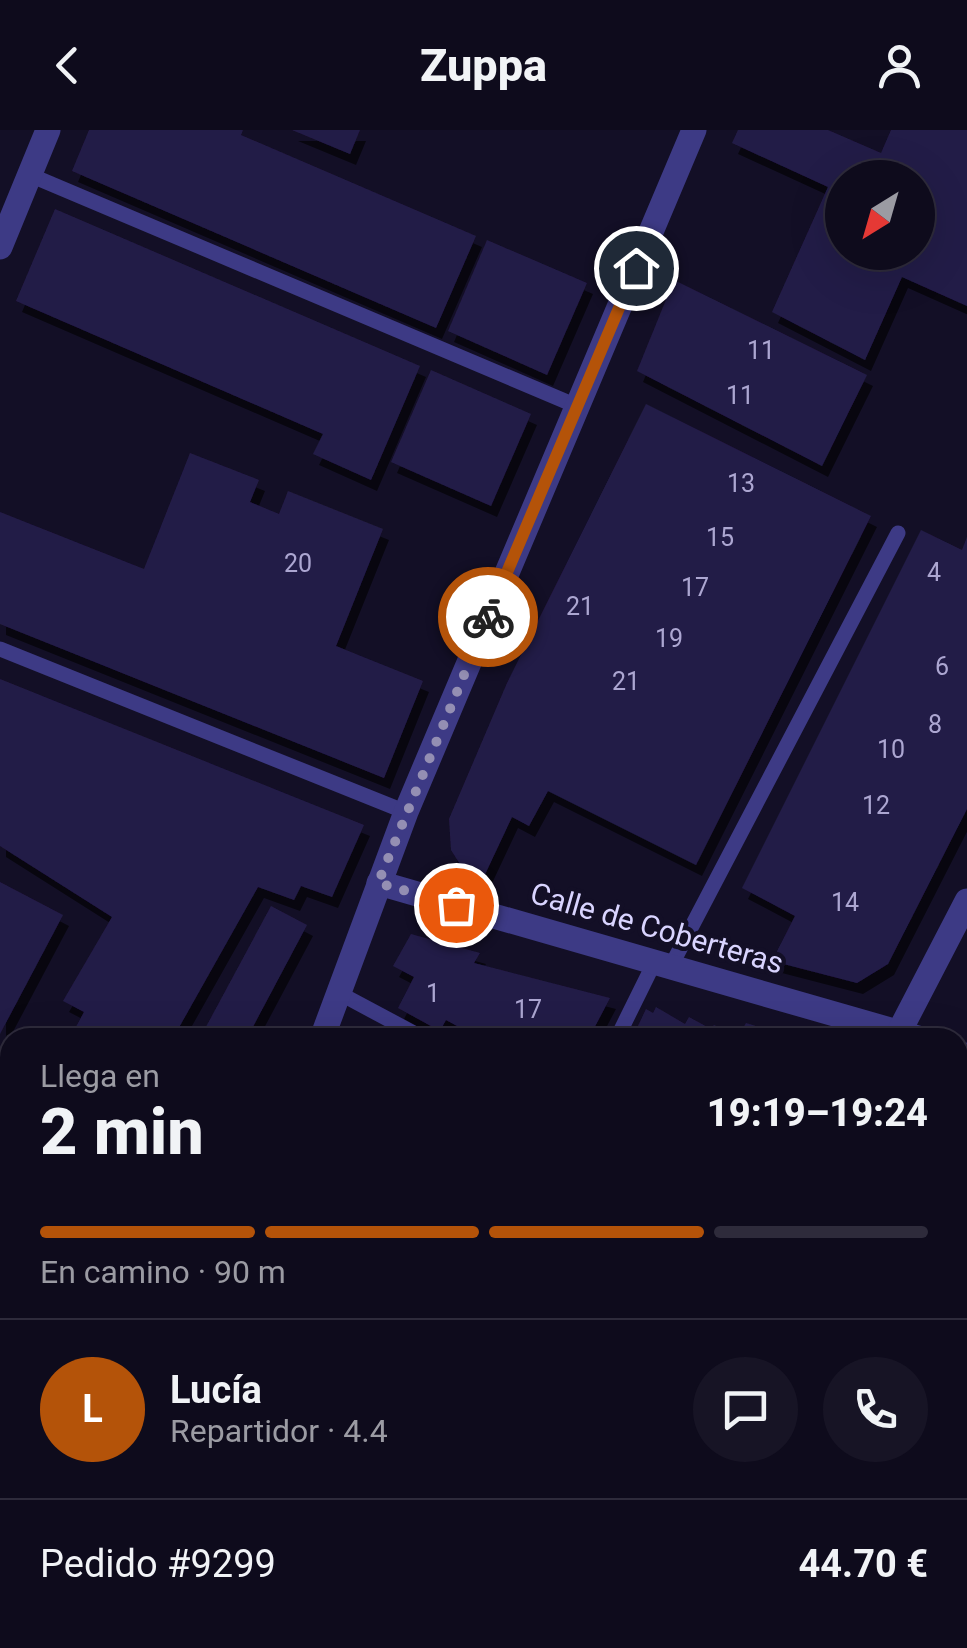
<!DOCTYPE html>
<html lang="es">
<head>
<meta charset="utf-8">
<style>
  :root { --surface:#0e0b1c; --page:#171425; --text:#f1f3f6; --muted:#9b9ba3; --line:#2e2b3b; --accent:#b45309 }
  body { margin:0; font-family:Roboto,sans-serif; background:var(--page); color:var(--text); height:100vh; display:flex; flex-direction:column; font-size:38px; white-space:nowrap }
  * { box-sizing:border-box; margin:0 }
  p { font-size:32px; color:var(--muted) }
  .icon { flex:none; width:55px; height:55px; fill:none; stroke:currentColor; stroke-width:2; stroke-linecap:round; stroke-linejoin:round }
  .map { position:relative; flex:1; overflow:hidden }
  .panel { position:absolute; left:0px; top:898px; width:968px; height:622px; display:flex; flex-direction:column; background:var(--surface); border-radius:30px 30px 0 0; box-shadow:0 10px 40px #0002,0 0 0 2px var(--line) }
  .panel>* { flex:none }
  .needle { width:65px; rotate:217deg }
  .fabs { position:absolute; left:825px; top:30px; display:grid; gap:20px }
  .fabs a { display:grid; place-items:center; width:110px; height:110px; border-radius:50%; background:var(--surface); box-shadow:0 10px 40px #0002,0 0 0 2px var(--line); font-size:50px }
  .pin { position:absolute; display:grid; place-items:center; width:85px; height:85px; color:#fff; margin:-42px; border:5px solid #fff; border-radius:50%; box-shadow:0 2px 10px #0007 }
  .courier { position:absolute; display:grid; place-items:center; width:100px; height:100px; margin:-50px; border:8px solid #b45309; border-radius:50%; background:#fff; color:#222; box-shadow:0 2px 12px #0007 }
  .summary em { font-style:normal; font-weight:800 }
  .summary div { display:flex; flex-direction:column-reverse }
  .summary { display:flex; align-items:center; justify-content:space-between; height:170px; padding:0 40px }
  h1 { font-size:65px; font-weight:800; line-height:75px }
  .bar { display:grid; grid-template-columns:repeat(4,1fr); gap:15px 10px; align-content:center; height:120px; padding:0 40px }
  .bar i { height:12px; border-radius:8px; background:var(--line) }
  .bar .on { background:var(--accent) }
  .bar p { grid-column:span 4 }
  .line { display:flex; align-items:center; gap:25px; padding:0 40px; border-top:2px solid var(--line) }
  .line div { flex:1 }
  .round { display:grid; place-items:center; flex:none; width:105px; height:105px; border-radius:52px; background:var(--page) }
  header { display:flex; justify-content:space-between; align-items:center; height:130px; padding:0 40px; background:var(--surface); font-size:45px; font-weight:800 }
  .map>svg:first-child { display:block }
</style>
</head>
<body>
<header><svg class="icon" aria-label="back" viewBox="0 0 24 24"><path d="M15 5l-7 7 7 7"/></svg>Zuppa<svg class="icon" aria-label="person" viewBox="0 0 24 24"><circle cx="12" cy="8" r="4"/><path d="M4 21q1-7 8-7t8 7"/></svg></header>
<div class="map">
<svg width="967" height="1518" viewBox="0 0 967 1518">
  <defs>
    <filter id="shadow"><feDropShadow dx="6" dy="11" stdDeviation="0" flood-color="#0009"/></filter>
  </defs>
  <rect width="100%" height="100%" fill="#130f26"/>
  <!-- building -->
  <g fill="#241b47" fill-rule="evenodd" filter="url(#shadow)">
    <path d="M 89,0 L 243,0 L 241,5 L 476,106 L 436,198 L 72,41 Z"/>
    <path d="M 292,0 L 360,0 L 350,24 Z"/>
    <path d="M 738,0 L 828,0 L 881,23 L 891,0 L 967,0 L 967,176 L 902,147 L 865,230 L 772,182 L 828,57 L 732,13 ZM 842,48 L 918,48 L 918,122 L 842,122 Z"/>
    <path d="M 55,79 L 420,236 L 371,350 L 313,324 L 323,304 L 16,171 Z"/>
    <path d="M 487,110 L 587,153 L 547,245 L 448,201 Z"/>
    <path d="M 674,150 L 867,245 L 822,336 L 637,241 Z"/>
    <path d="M 431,240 L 531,284 L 491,376 L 391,332 Z"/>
    <path d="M 646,274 L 871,386 L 696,735 L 548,661 L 529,696 L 512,687 L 481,753 L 463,739 L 451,720 L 449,689 L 507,553 Z"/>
    <path d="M 190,323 L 259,350 L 250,372 L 279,384 L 288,361 L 383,399 L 336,516 L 423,551 L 384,648 L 0,494 L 0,382 L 144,439 Z"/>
    <path d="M 921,400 L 962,420 L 967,407 L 967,679 L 888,834 L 857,853 L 772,831 L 795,786 L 742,758 Z"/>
    <path d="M 0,549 L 364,695 L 332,767 L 301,756 L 294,770 L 258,757 L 177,901 L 187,908 L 70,908 L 84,882 L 63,871 L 112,787 L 0,716 Z"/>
    <path d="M 0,752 L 63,785 L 0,904 Z"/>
    <path d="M 271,776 L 307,795 L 247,908 L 200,908 Z"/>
    <path d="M 411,804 L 480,823 L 474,833 L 610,868 L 589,908 L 479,908 L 446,890 L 440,901 L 398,878 L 414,847 L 393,836 Z"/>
    <path d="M 656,877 L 685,894 L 689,887 L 711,899 L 714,895 L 738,907 L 746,893 L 796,908 L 650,908 L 636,900 L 646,879 L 653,883 Z"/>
    <path d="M 958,951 L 967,955 L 967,1154 L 958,1149 Z"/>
    <path d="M 10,1016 L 10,1140 L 0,1135 L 0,1034 Z"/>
    <path d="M 0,1265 L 10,1270 L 10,1413 L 0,1407 Z"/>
    <path d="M 967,1492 L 967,1518 L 955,1518 Z"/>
    <path d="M 60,1510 L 461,1510 L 475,1518 L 55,1518 Z"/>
  </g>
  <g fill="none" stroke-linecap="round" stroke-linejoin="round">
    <!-- lane -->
    <g stroke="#3d3a85" stroke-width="15">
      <path d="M 30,45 L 579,277"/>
      <path d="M 0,519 L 406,682"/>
      <path d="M 671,836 L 898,403"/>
      <path d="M 339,863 L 423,908"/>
      <path d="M 617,908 L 655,831"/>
      <path d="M 519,1518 L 523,1510"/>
    </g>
    <!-- street -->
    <g stroke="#3d3a85" stroke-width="25">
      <path d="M 0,117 L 48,0"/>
      <path d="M 379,753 L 918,908"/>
      <path d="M 322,908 L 406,682 L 694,0"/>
      <path d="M 896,908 L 967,771"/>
      <path d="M 958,923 L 967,926"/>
      <path d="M 0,1224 L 10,1229"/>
      <path d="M 958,1438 L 967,1437"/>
      <path d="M 9,1518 L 13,1510"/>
      <path d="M 872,1518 L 874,1510"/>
    </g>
  </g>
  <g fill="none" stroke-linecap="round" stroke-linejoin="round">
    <!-- done -->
    <path stroke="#948fb3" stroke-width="10" stroke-dasharray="0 18" d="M 456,775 L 378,753 L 488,487"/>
    <!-- route -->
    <path stroke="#b45309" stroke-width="12" d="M 488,487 L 636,138"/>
  </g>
  <g text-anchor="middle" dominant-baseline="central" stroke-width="9" stroke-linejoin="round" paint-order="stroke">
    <!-- number labels -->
    <g font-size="25" fill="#aca6d1">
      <text x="761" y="220">11</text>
      <text x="740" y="265">11</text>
      <text x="741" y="353">13</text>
      <text x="720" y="407">15</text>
      <text x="298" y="433">20</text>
      <text x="934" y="442">4</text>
      <text x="695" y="457">17</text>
      <text x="580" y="476">21</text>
      <text x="669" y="508">19</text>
      <text x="942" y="536">6</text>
      <text x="626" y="551">21</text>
      <text x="935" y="594">8</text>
      <text x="891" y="619">10</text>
      <text x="876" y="675">12</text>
      <text x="845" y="772">14</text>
      <text x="433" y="863">1</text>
      <text x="528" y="879">17</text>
    </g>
    <!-- street labels -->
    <g font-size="30" fill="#d9d4ff" stroke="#130f26">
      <text transform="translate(657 798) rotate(16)">Calle de Coberteras</text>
    </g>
  </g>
</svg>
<div class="fabs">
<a><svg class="needle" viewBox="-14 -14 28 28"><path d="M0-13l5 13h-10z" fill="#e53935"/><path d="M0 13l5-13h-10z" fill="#9b9ba3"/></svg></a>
</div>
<div class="pin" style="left:456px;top:775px;background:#ea580c"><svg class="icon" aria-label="bag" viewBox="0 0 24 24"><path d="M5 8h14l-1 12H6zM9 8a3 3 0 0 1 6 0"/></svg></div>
<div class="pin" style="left:636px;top:138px;background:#1f2937"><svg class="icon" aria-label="home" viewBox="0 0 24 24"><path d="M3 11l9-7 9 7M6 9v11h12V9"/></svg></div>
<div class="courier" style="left:488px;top:487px"><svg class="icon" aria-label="bike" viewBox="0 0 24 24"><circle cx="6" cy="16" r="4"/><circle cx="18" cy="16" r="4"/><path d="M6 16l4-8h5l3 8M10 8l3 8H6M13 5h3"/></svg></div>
<section class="panel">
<div class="summary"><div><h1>2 min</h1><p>Llega en</p></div><em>19:19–19:24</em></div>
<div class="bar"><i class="on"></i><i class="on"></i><i class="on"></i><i></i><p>En camino · 90 m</p></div>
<div class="line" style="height:180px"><b class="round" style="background:var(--accent);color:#fff">L</b><div><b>Lucía</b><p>Repartidor · 4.4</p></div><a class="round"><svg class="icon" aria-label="chat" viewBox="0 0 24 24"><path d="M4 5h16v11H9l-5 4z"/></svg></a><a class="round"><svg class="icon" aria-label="phone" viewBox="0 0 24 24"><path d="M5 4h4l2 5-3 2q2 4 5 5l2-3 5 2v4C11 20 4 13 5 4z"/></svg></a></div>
<div class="line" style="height:130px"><div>Pedido #9299</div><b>44.70 €</b></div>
</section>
</div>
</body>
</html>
